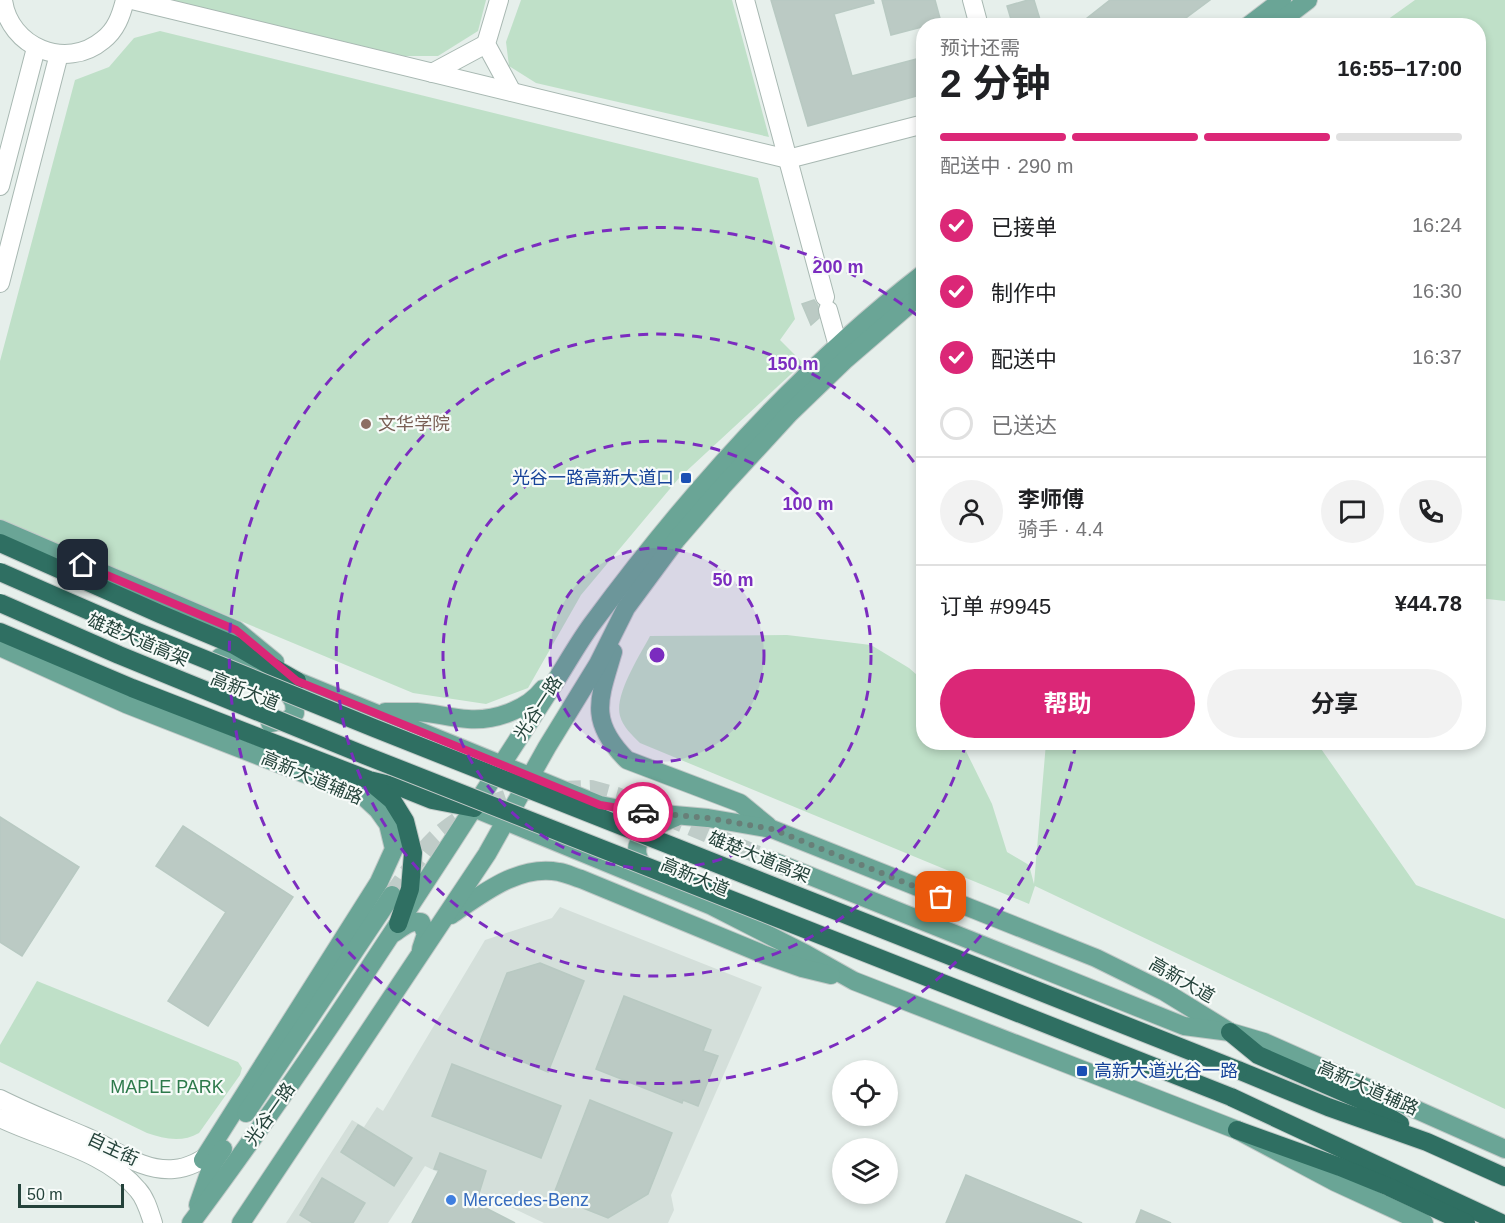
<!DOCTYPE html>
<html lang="zh">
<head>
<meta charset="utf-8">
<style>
  :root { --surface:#fff; --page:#f2f2f2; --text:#202124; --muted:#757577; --line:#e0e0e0; --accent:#db2777 }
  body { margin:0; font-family:Arial,"Noto Sans SC",sans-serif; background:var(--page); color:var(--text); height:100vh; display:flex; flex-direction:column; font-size:22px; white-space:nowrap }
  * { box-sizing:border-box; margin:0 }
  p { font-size:20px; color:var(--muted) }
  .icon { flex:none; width:33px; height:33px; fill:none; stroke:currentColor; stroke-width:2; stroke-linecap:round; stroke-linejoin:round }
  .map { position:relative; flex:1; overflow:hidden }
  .sheet { position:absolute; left:916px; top:18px; width:570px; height:732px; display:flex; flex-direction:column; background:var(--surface); border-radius:24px; box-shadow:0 3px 9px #0003 }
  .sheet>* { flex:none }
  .controls { position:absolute; left:832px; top:1060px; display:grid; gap:12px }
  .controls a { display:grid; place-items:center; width:66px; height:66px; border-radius:50%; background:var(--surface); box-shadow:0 3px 9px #0003; font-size:30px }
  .scale { position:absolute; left:18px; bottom:15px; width:106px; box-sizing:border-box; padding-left:6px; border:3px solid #24423a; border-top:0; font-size:16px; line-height:21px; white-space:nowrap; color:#24423a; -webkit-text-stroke:4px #f7fbf9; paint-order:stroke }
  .pin { position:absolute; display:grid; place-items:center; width:51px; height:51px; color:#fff; margin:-26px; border-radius:12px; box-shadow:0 3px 9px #0006 }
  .courier { position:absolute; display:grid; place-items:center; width:60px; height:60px; margin:-30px; border:4px solid #db2777; border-radius:50%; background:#fff; color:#222; box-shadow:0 2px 8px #0007 }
  .head em { font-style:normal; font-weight:700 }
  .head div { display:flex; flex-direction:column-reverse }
  .head { display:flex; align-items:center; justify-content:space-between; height:102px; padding:0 24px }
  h1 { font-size:39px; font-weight:700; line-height:45px }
  .bar { display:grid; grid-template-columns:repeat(4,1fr); gap:9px 6px; align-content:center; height:72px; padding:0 24px }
  .bar i { height:8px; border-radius:4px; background:var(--line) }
  .bar .active { background:var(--accent) }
  .bar p { grid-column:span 4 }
  .line { display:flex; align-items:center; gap:15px; padding:0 24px; border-top:2px solid var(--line) }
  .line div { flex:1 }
  .round { display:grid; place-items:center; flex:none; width:63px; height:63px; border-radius:32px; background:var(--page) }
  ol { padding:0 24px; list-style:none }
  li { display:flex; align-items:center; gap:18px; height:66px }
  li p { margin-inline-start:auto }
  li .icon { padding:6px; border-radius:50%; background:var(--accent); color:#fff; stroke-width:4 }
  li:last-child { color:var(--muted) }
  li i { width:33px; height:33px; border:3px solid var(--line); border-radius:50% }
  .primary-button { display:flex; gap:12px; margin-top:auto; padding:12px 24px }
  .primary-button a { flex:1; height:69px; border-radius:36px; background:var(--accent); color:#fff; font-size:24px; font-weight:700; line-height:69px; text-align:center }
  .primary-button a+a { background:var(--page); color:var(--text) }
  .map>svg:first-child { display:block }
</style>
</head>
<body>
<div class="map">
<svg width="1505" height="1223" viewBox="0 0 1505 1223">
  <rect width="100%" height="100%" fill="#e6efeb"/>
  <!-- built -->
  <path fill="#d4dfda" d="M 560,907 L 762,987 L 671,1195 L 674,1210 L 668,1223 L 544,1223 L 425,1166 L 388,1223 L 286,1223 L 352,1120 L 364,1127 L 377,1107 L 383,1111 L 485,940 L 552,918 Z"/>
  <!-- green -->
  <g fill="#bfe0c8">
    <path d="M 170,0 L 486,0 L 478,31 L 438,56 L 404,56 Z"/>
    <path d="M 521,0 L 732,0 L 769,137 L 536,83 L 509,66 L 506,42 Z"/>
    <path d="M 1415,0 L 1505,0 L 1505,601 L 1479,598 L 1479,26 L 1380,25 Z"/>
    <path d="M 160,31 L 758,178 L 795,319 L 780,340 L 803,363 L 679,478 L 581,595 L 528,688 L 486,704 L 413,693 L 0,521 L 0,361 L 75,80 L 109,67 L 134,38 Z"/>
    <path d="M 787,635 L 871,645 L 909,668 L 924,681 L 924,742 L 962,743 L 992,804 L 1007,852 L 1029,865 L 1034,884 L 1046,743 L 1317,743 L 1416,885 L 1505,919 L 1505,1109 L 1035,886 L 1029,904 L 640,743 C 632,735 623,727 620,716 C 614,695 640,655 650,636 Z"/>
    <path d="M 37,981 L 238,1062 L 242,1068 L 240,1075 L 199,1133 C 182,1143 164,1139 147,1133 L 0,1062 L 0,1045 Z"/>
  </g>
  <!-- building -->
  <g fill="#bbcac4" stroke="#b8c9c2" stroke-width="1.5">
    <path d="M 771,0 L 873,0 L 874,3 L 834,14 L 852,76 L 924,57 L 924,94 L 808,126 Z"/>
    <path d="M 882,0 L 935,0 L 941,22 L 891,35 Z"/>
    <path d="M 1028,0 L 1034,0 L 1042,26 L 1013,26 L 1007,6 Z"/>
    <path d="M 1110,0 L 1210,0 L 1175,26 L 1077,26 Z"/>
    <path d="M 814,300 L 818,306 L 819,318 L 811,325 L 802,304 Z"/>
    <path d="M 0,817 L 79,867 L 22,956 L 0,942 Z"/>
    <path d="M 183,826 L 293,897 L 208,1026 L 168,1001 L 226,912 L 156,866 Z"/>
    <path d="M 540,963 L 584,981 L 548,1072 L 479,1044 L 507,973 Z"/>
    <path d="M 624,996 L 711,1030 L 703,1051 L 718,1056 L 698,1106 L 683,1100 L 682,1103 L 596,1069 Z"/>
    <path d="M 452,1064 L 561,1106 L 541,1158 L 432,1116 Z"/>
    <path d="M 590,1100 L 672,1133 L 648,1194 L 608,1218 L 553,1196 Z"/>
    <path d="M 358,1125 L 412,1158 L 394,1186 L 341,1152 Z"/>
    <path d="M 440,1153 L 486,1171 L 476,1203 L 515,1223 L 412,1223 L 439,1170 L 434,1169 Z"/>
    <path d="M 966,1175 L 1082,1223 L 946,1223 Z"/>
    <path d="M 322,1178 L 365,1203 L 353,1223 L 313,1223 L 300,1215 Z"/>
    <path d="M 1141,1210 L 1171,1223 L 1136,1223 Z"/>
  </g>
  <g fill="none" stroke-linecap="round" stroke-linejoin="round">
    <!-- major-tunnel -->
    <g stroke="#bfccc8" stroke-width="18" stroke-dasharray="18 9" stroke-linecap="butt">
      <path d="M 563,790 L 591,789 L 617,796 L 773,861"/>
      <path d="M 392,895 C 405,877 422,850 438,836 C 464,812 497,801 530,791"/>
    </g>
    <defs>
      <g id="minor">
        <path d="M 3,0 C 9,47 66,71 103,40 C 116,30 121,16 125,0"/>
        <path d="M 132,0 L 788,159 L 924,124"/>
        <path d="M 499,0 L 486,44 L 512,92"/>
        <path d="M 745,0 L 825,297"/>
        <path d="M 972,0 L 979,26"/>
        <path d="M 432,73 L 486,44"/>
        <path d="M 0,186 L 36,48"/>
        <path d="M 0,283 L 59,54"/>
        <path d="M 828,310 L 838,346"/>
        <path d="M 0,1099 C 28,1113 56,1124 84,1136 C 113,1148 142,1172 174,1169 C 190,1168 203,1159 216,1151"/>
        <path d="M 0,1118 C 45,1140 105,1150 138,1190 C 146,1199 149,1211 153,1223"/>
      </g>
      <g id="major">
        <path d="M 1248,26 L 1282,0"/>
        <path d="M 1274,26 L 1308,0"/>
        <path d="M 0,529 L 236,630 L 275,662"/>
        <path d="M 0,647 L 126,704 L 364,797 L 378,810 L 388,824 L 394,849 L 379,882 L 203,1160"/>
        <path d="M 613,652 C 599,699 588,721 627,760 L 740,803 L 768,826"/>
        <path d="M 220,657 L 297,681 L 600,805 L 629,811 L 708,818 L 772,829 L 1096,958 L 1165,992 L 1230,1032"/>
        <path d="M 385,712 C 395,712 406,712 417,712 C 434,713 451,718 468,719 C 494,721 527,710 543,689"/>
        <path d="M 270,723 L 288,720 L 295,713 L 294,703 L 284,685"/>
        <path d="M 459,802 L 712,906 L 806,954 L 854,981 L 1237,1130 L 1335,1182 L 1424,1223"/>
        <path d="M 773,861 L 1184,1026 L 1230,1032 L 1264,1042 L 1505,1149"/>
        <path d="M 650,874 C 620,844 648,828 676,817"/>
        <path d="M 451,915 C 482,894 519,864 559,872 C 566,873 574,877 581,879 L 765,955 L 802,968 L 831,975"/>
        <path d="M 394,933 C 403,927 410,920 421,922 L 426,934 L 421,949"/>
        <path d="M 246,1113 L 392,895"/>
        <path d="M 198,1205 L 212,1165 L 223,1149"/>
        <path d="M 191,1223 C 283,1100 367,972 451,843 C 485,791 519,738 553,685 C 566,665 578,643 592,624 C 688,494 796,372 924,273"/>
        <path d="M 241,1223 L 487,854 L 547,747 L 598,664 L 626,608 L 677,539 L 722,487 L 790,413 L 844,361 L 924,292"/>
      </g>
      <g id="highway">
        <path d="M 0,543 L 160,614 L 234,645 L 297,681"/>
        <path d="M 0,632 L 132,688 L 369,780 L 402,788 L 432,800 L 474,808"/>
        <path d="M 373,784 L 392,800 L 405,821 L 413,853 L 410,889 L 398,924"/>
        <path d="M 1230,1032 L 1258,1055 L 1361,1100 L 1400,1124"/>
        <path d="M 1238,1070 L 1328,1107 L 1427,1142 L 1505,1177"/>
        <path d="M 1231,1097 L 1501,1223"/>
        <path d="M 1237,1130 L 1340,1167 L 1389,1187 L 1466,1223"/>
      </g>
    </defs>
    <!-- minor casing -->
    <use href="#minor" stroke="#a8b8b2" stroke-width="20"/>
    <!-- major casing -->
    <use href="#major" stroke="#c2cac8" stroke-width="20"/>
    <!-- highway casing -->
    <use href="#highway" stroke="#c2cac8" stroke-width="20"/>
    <!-- minor -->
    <use href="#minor" stroke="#fff" stroke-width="18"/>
    <!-- major -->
    <use href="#major" stroke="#6aa596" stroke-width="18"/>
    <!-- highway -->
    <use href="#highway" stroke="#2f6f62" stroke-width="18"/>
    <defs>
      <g id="highway-bridge">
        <path d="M 0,572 L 133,630 L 374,728 L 1238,1070"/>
        <path d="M 0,603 L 119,655 L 364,755 L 1231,1097"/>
      </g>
    </defs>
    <!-- highway-bridge casing -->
    <use href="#highway-bridge" stroke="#c2cac8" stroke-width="20" stroke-linecap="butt"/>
    <!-- highway-bridge -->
    <use href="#highway-bridge" stroke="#2f6f62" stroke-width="18"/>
  </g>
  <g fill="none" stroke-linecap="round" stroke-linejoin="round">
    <!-- done -->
    <path stroke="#687f78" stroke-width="6" stroke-dasharray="0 10.8" d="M 643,812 L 708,818 L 772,829 L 941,897"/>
    <!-- route -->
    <path stroke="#db2777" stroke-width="8" d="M 83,565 L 236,630 L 297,681 L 600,805 L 643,812"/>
  </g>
  <!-- distance rings -->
  <circle cx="657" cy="655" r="107" fill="#7b2cbf" fill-opacity=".12"/>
  <g fill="none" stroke="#7b2cbf" stroke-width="3" stroke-dasharray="10 8">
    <circle cx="657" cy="655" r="107"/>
    <circle cx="657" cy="655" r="214"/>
    <path d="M966 743A321 321 0 1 1 923 475"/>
    <path d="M1076 744A428 428 0 1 1 923 320"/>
  </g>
  <!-- markers -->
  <circle fill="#8d6e63" stroke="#f7fbf9" stroke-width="2" cx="366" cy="424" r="6"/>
  <g fill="#1a4fb4" stroke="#f7fbf9" stroke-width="2">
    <rect x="680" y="472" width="12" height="12" rx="3"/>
    <rect x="1076" y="1065" width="12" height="12" rx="3"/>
  </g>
  <circle fill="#3f7fe0" stroke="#f7fbf9" stroke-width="2" cx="451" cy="1200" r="6"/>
  <g text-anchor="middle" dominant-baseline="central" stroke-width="4.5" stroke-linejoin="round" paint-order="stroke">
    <!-- education labels -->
    <g font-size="18" fill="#785e54" stroke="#f7fbf9" text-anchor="start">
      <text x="378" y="424">文华学院</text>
    </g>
    <!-- transit labels -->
    <g font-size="18" fill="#164399" stroke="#f7fbf9" text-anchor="end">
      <text x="674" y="478">光谷一路高新大道口</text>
      <text x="1094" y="1071" text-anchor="start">高新大道光谷一路</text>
    </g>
    <!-- street labels -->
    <g font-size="18" fill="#24423a" stroke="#f7fbf9">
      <text transform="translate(138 640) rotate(23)">雄楚大道高架</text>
      <text transform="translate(245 691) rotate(22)">高新大道</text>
      <text transform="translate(538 708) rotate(-57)">光谷一路</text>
      <text transform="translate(312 778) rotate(23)">高新大道辅路</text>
      <text transform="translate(759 857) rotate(22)">雄楚大道高架</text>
      <text transform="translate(695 877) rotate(23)">高新大道</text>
      <text transform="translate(1182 980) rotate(30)">高新大道</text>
      <text transform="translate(1368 1088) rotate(24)">高新大道辅路</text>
      <text transform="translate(270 1114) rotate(-55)">光谷一路</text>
      <text transform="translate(113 1149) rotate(25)">自主街</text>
    </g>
    <!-- park labels -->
    <g font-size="18" fill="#2d7a4b" stroke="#f7fbf9">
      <text x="167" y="1087">MAPLE PARK</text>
    </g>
    <!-- shop labels -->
    <g font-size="18" fill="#366cbe" stroke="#f7fbf9" text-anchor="start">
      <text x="463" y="1200">Mercedes-Benz</text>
    </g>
  </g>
  <circle cx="657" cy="655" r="9" fill="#7b2cbf" stroke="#f7fbf9" stroke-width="3"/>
  <g font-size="18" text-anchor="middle" font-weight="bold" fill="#7b2cbf" stroke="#f7fbf9" stroke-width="4.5" stroke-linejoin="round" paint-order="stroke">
    <text x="838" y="273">200 m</text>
    <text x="793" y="370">150 m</text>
    <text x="808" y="510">100 m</text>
    <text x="733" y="586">50 m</text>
  </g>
</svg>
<div class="controls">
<a><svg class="icon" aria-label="locate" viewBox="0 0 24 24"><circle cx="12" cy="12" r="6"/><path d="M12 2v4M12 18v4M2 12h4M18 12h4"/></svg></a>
<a><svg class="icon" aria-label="layers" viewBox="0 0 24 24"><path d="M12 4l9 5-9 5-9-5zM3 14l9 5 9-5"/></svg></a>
</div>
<div class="scale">50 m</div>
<div class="pin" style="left:941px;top:897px;background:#ea580c"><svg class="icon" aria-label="bag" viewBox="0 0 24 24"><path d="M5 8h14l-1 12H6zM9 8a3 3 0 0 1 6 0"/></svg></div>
<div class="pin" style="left:83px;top:565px;background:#1f2937"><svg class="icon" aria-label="home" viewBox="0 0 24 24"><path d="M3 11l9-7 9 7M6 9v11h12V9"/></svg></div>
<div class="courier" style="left:643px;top:812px"><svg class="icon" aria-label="car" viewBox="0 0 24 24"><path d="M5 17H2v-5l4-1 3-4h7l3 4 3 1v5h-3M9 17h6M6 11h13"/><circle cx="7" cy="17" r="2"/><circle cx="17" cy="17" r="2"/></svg></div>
<section class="sheet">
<div class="head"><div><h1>2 分钟</h1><p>预计还需</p></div><em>16:55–17:00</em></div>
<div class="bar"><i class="active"></i><i class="active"></i><i class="active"></i><i></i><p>配送中 · 290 m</p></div>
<ol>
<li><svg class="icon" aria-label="check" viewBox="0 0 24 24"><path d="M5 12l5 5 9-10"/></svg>已接单<p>16:24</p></li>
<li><svg class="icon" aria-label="check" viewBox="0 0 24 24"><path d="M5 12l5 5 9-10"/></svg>制作中<p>16:30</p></li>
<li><svg class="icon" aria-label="check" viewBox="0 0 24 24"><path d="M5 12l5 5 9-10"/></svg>配送中<p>16:37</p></li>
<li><i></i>已送达</li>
</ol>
<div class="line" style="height:108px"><a class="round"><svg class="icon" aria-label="person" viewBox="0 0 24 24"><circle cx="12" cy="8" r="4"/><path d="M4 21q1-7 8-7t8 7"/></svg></a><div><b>李师傅</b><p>骑手 · 4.4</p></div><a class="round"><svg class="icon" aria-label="chat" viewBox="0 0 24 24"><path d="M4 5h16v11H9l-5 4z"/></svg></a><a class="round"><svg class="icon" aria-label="phone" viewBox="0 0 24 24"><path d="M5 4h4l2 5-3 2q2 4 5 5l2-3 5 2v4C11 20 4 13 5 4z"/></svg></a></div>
<div class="line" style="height:78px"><div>订单 #9945</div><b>¥44.78</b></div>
<div class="primary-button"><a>帮助</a><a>分享</a></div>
</section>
</div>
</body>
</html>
